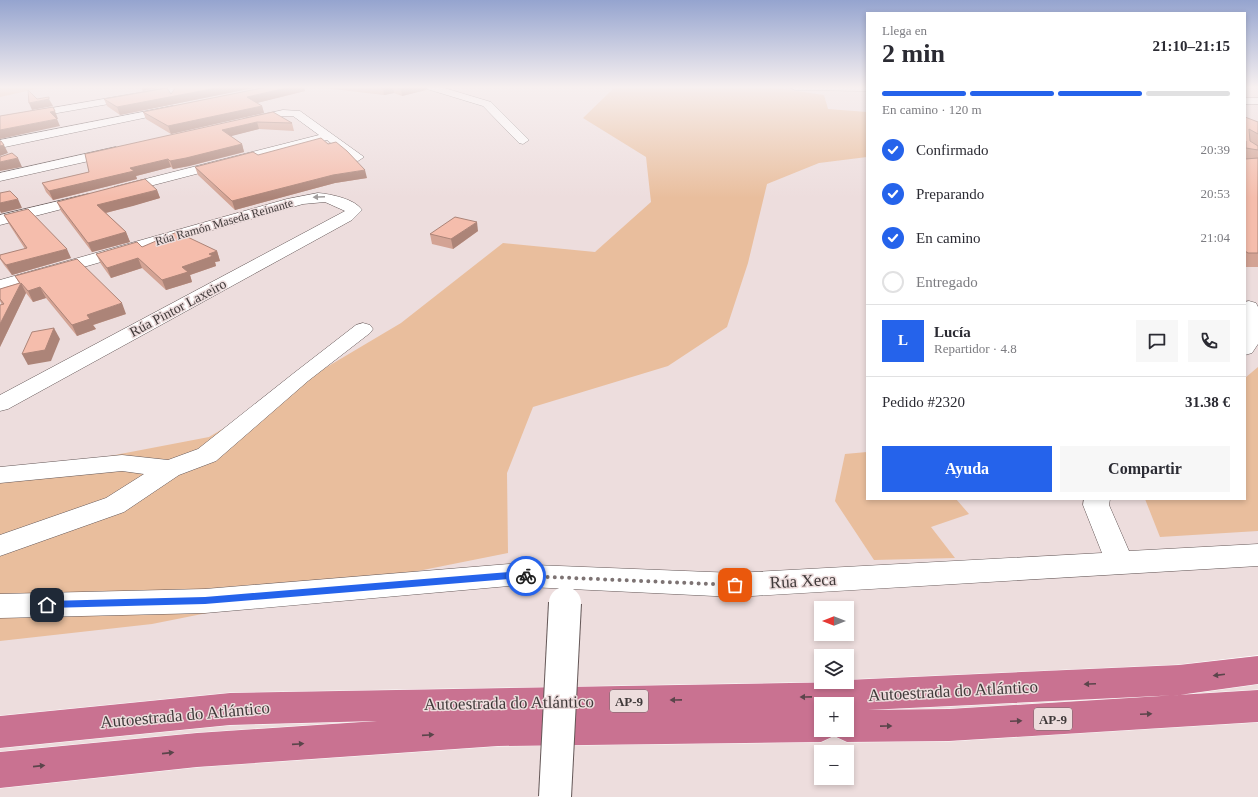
<!DOCTYPE html>
<html lang="es">
<head>
<meta charset="utf-8">
<style>
  :root { --surface:#fff; --page:#f7f7f7; --text:#2b2b33; --muted:#7c7c81; --line:#e1e1e2; --accent:#2563eb }
  body { margin:0; font-family:"Times New Roman",serif; background:var(--page); color:var(--text); height:100vh; display:flex; flex-direction:column; font-size:15px; white-space:nowrap }
  * { box-sizing:border-box; margin:0 }
  p { font-size:13px; color:var(--muted) }
  .icon { flex:none; width:22px; height:22px; fill:none; stroke:currentColor; stroke-width:2; stroke-linecap:round; stroke-linejoin:round }
  .map { position:relative; flex:1; overflow:hidden }
  .details { position:absolute; left:866px; top:12px; width:380px; height:488px; display:flex; flex-direction:column; background:var(--surface); border-radius:0px; box-shadow:0 2px 6px #0003 }
  .details>* { flex:none }
  .needle { width:26px; rotate:270deg }
  .buttons { position:absolute; left:814px; top:601px; display:grid; gap:8px }
  .buttons a { display:grid; place-items:center; width:40px; height:40px; border-radius:0px; background:var(--surface); box-shadow:0 2px 6px #0003; font-size:20px }
  .pin { position:absolute; display:grid; place-items:center; width:34px; height:34px; color:#fff; margin:-17px; border-radius:8px; box-shadow:0 2px 6px #0006 }
  .courier { position:absolute; display:grid; place-items:center; width:40px; height:40px; margin:-20px; border:3px solid #2563eb; border-radius:50%; background:#fff; color:#222; box-shadow:0 1px 5px #0007 }
  .headline em { font-style:normal; font-weight:600 }
  .headline div { display:flex; flex-direction:column-reverse }
  .headline { display:flex; align-items:center; justify-content:space-between; height:68px; padding:0 16px }
  h1 { font-size:26px; font-weight:600; line-height:30px }
  .bar { display:grid; grid-template-columns:repeat(4,1fr); gap:6px 4px; align-content:center; height:48px; padding:0 16px }
  .bar i { height:5px; border-radius:3px; background:var(--line) }
  .bar .current { background:var(--accent) }
  .bar p { grid-column:span 4 }
  .line { display:flex; align-items:center; gap:10px; padding:0 16px; border-top:1px solid var(--line) }
  .line div { flex:1 }
  .round { display:grid; place-items:center; flex:none; width:42px; height:42px; border-radius:0px; background:var(--page) }
  ol { padding:0 16px; list-style:none }
  li { display:flex; align-items:center; gap:12px; height:44px }
  li p { margin-inline-start:auto }
  li .icon { padding:4px; border-radius:50%; background:var(--accent); color:#fff; stroke-width:4 }
  li:last-child { color:var(--muted) }
  li i { width:22px; height:22px; border:2px solid var(--line); border-radius:50% }
  .button { display:flex; gap:8px; margin-top:auto; padding:8px 16px }
  .button a { flex:1; height:46px; border-radius:0px; background:var(--accent); color:#fff; font-size:16px; font-weight:600; line-height:46px; text-align:center }
  .button a+a { background:var(--page); color:var(--text) }
  .map>svg:first-child { display:block }
</style>
</head>
<body>
<div class="map">
<svg width="1258" height="797" viewBox="0 0 1258 797">
  <rect width="100%" height="100%" fill="#eddddd"/>
  <!-- green -->
  <g fill="#e9be9d">
    <path d="M 0,87 L 45,87 L 0,97 Z"/>
    <path d="M 615,87 L 770,87 L 824,95 L 828,109 L 867,112 L 867,157 L 819,163 L 767,184 L 748,263 L 727,327 L 668,366 L 533,407 L 507,473 L 508,553 L 152,624 L 0,641 L 0,477 L 209,437 L 401,323 L 503,243 L 595,252 L 651,202 L 646,157 L 583,118 Z"/>
    <path d="M 1258,367 L 1258,531 L 1160,537 L 1145,499 L 1245,499 L 1245,378 Z"/>
    <path d="M 867,452 L 867,499 L 956,499 L 969,514 L 931,527 L 955,558 L 874,560 L 835,501 L 845,454 Z"/>
  </g>
  <g fill="none" stroke-linecap="round" stroke-linejoin="round">
    <defs>
      <g id="minor">
        <path d="M 173,87 L 194,87 L 189,90 L 0,123 L 0,117 Z"/>
        <path d="M 426,87 L 441,87 L 491,102 L 529,140 L 523,144 L 519,143 L 483,106 L 427,89 Z"/>
        <path d="M 790,87 L 867,87 L 867,91 L 795,90 Z"/>
        <rect x="1245" y="98" width="13" height="6"/>
        <path d="M 173,106 L 178,109 L 177,111 L 0,148 L 0,140 Z"/>
        <path d="M 283,110 L 300,111 L 364,157 L 358,161 L 353,160 L 327,140 L 119,194 L 114,193 L 112,190 L 114,187 L 319,135 L 293,116 L 283,116 L 247,124 L 241,121 L 243,119 Z"/>
        <path d="M 116,147 L 122,151 L 120,154 L 0,181 L 0,173 Z"/>
        <path d="M 318,193 C 331,194 355,199 362,210 L 352,220 L 8,409 L 0,411 L 0,395 L 345,211 L 325,202 L 303,204 L 0,291 L 0,280 L 287,199 Z"/>
        <path d="M 88,194 L 93,195 L 95,198 L 93,201 L 0,225 L 0,215 Z"/>
        <path d="M 1249,301 L 1256,303 L 1258,307 L 1258,344 L 1252,353 L 1245,355 L 1245,302 Z"/>
        <path d="M 363,323 L 370,325 L 373,329 L 370,333 L 308,381 L 216,461 L 179,475 L 124,512 L 0,556 L 0,535 L 106,498 L 144,474 L 122,471 L 0,483 L 0,467 L 122,455 L 168,460 L 198,449 L 294,373 L 356,325 Z"/>
        <path d="M 1084,499 L 1110,499 L 1109,505 L 1129,551 L 1258,544 L 1258,566 L 735,597 L 509,586 L 205,613 L 0,618 L 0,594 L 205,589 L 509,564 L 735,573 L 1102,553 L 1083,505 Z"/>
      </g>
      <path id="highway" d="M 1258,656 L 1258,684 L 1179,695 L 868,710 L 949,709 L 1258,690 L 1258,722 L 949,741 L 847,742 L 834,736 L 821,742 L 498,746 L 197,767 L 0,788 L 0,752 L 197,733 L 377,721 L 230,725 L 0,748 L 0,716 L 230,693 L 847,682 L 847,680 L 1179,665 ZM 821,704 L 847,704 L 847,730 L 821,730 Z"/>
    </defs>
    <!-- minor casing -->
    <use href="#minor" stroke="#645757" stroke-width="1"/>
    <!-- highway casing -->
    <use href="#highway" stroke="#fff" stroke-width="1"/>
    <!-- minor -->
    <use href="#minor" fill="#fff" fill-rule="evenodd"/>
    <!-- highway -->
    <use href="#highway" fill="#c97291" fill-rule="evenodd"/>
    <defs>
      <path id="minor-bridge" d="M 555,797 L 565,603"/>
    </defs>
    <!-- minor-bridge casing -->
    <use href="#minor-bridge" stroke="#645757" stroke-width="34" stroke-linecap="butt"/>
    <!-- minor-bridge -->
    <use href="#minor-bridge" stroke="#fff" stroke-width="32"/>
  </g>
  <!-- wall -->
  <g fill="#d3a394">
    <path d="M 259,87 L 120,115 L 107,106 L 104,99 L 171,94 Z"/>
    <path d="M 267,87 L 304,87 L 305,91 L 256,103 L 262,106 L 264,113 L 171,134 L 146,119 L 143,112 Z"/>
    <path d="M 315,87 L 425,87 L 426,90 L 402,96 L 394,93 L 384,95 Z"/>
    <path d="M 273,112 L 292,123 L 294,131 L 259,129 L 230,136 L 242,144 L 244,152 L 189,166 L 173,169 L 171,167 L 136,176 L 137,179 L 53,200 L 46,192 L 42,183 L 89,172 Z"/>
    <path d="M 1245,117 L 1258,122 L 1258,267 L 1245,267 Z"/>
    <path d="M 258,155 L 367,178 L 335,183 L 235,210 L 198,175 L 195,167 Z"/>
    <path d="M 157,190 L 160,198 L 106,213 L 126,232 L 130,242 L 92,252 L 61,211 L 57,202 Z"/>
    <path d="M 4,215 L 71,258 L 12,275 L 4,265 L 0,259 L 0,255 L 25,249 L 9,224 Z"/>
    <path d="M 478,231 L 453,249 L 432,244 L 430,234 Z"/>
    <path d="M 142,247 L 217,251 L 220,261 L 215,262 L 216,266 L 190,275 L 192,282 L 166,290 L 142,268 L 111,278 L 101,264 L 96,254 Z"/>
    <path d="M 15,276 L 126,314 L 93,325 L 96,329 L 77,336 L 46,298 L 33,302 L 26,293 L 0,347 L 2,305 L 0,301 L 0,289 L 19,283 Z"/>
  </g>
  <!-- shaded-wall -->
  <g fill="#ac8478">
    <path d="M 141,87 L 164,87 L 143,91 Z"/>
    <path d="M 222,87 L 259,87 L 120,115 L 117,107 Z"/>
    <path d="M 291,87 L 304,87 L 305,91 L 249,105 L 247,97 Z"/>
    <path d="M 390,87 L 393,87 L 394,93 L 384,95 L 383,88 Z"/>
    <path d="M 409,87 L 425,87 L 426,90 L 402,96 L 401,89 Z"/>
    <path d="M 49,99 L 53,106 L 32,110 L 29,103 Z"/>
    <path d="M 262,106 L 264,113 L 171,134 L 168,126 Z"/>
    <path d="M 55,111 L 58,119 L 53,119 L 50,112 Z"/>
    <path d="M 57,119 L 60,126 L 0,139 L 0,130 Z"/>
    <path d="M 257,122 L 259,129 L 224,138 L 222,130 Z"/>
    <path d="M 242,144 L 244,152 L 189,166 L 173,169 L 170,161 Z"/>
    <path d="M 4,145 L 8,153 L 0,156 L 0,146 Z"/>
    <path d="M 18,158 L 22,167 L 0,171 L 0,162 Z"/>
    <path d="M 168,159 L 171,167 L 136,176 L 137,179 L 53,200 L 49,191 L 130,168 Z"/>
    <path d="M 365,170 L 367,178 L 335,183 L 235,210 L 232,201 L 333,175 Z"/>
    <path d="M 157,190 L 160,198 L 133,206 L 101,214 L 97,205 Z"/>
    <path d="M 18,199 L 22,208 L 1,213 L 0,211 L 0,203 Z"/>
    <path d="M 477,222 L 478,231 L 453,249 L 451,239 Z"/>
    <path d="M 126,232 L 130,242 L 92,252 L 88,243 Z"/>
    <path d="M 67,249 L 71,258 L 12,275 L 6,265 Z"/>
    <path d="M 217,251 L 220,261 L 215,262 L 216,266 L 190,275 L 192,282 L 166,290 L 162,280 L 182,267 L 209,254 Z"/>
    <path d="M 138,258 L 142,268 L 111,278 L 107,268 Z"/>
    <path d="M 21,283 L 26,293 L 0,347 L 0,324 Z"/>
    <path d="M 40,287 L 46,298 L 33,302 L 28,291 Z"/>
    <path d="M 122,303 L 126,314 L 93,325 L 96,329 L 77,336 L 72,325 L 87,315 Z"/>
    <path d="M 54,328 L 60,339 L 51,361 L 28,365 L 22,354 Z"/>
  </g>
  <!-- building -->
  <g fill="#f5bdac" stroke="#ac8478">
    <path d="M 176,87 L 222,87 L 117,107 L 104,99 L 167,88 L 171,94 Z"/>
    <path d="M 267,87 L 291,87 L 247,97 L 262,106 L 168,126 L 143,112 Z"/>
    <path d="M 373,87 L 390,87 L 383,88 Z"/>
    <path d="M 394,87 L 409,87 L 401,89 Z"/>
    <path d="M 28,90 L 37,99 L 49,97 L 49,99 L 29,103 Z"/>
    <path d="M 53,107 L 55,111 L 50,112 L 57,119 L 0,130 L 0,116 Z"/>
    <path d="M 273,112 L 292,123 L 257,122 L 222,130 L 242,144 L 186,158 L 170,161 L 168,159 L 130,168 L 134,171 L 49,191 L 42,183 L 89,172 L 85,154 Z"/>
    <path d="M 1245,117 L 1258,122 L 1258,134 L 1249,129 L 1250,141 L 1258,146 L 1258,150 L 1246,148 L 1246,141 L 1245,141 Z"/>
    <path d="M 321,138 L 328,144 L 336,142 L 347,151 L 365,170 L 333,175 L 232,201 L 195,167 L 253,152 L 258,155 Z"/>
    <path d="M 0,141 L 1,141 L 4,145 L 0,146 Z"/>
    <path d="M 12,153 L 18,158 L 0,162 L 0,157 Z"/>
    <path d="M 1258,158 L 1258,253 L 1248,253 L 1245,251 L 1245,159 Z"/>
    <path d="M 145,179 L 157,190 L 97,205 L 126,232 L 88,243 L 57,202 Z"/>
    <path d="M 10,191 L 18,199 L 0,203 L 0,193 Z"/>
    <path d="M 28,209 L 67,249 L 6,265 L 0,258 L 0,255 L 27,248 L 4,215 Z"/>
    <path d="M 455,217 L 477,222 L 451,239 L 430,234 Z"/>
    <path d="M 177,232 L 217,251 L 209,254 L 213,256 L 182,267 L 188,272 L 162,280 L 138,258 L 107,268 L 96,254 L 137,242 L 142,247 Z"/>
    <path d="M 77,259 L 122,303 L 87,315 L 90,319 L 72,325 L 40,287 L 28,291 L 21,283 L 0,324 L 0,305 L 4,304 L 0,299 L 0,289 L 20,283 L 15,276 Z"/>
    <path d="M 54,328 L 45,350 L 22,354 L 32,332 Z"/>
  </g>
  <!-- one-way arrows -->
  <defs><path id="oneway-solid" d="M-6-.8H1V-3.2L6.5 0L1 3.2V.8H-6Z"/></defs>
  <use fill="#a09c9c" href="#oneway-solid" transform="translate(319 197) rotate(178)"/>
  <g fill="#5b454b">
    <use href="#oneway-solid" transform="translate(1219 675) rotate(173)"/>
    <use href="#oneway-solid" transform="translate(1090 684) rotate(177)"/>
    <use href="#oneway-solid" transform="translate(806 697) rotate(179)"/>
    <use href="#oneway-solid" transform="translate(676 700) rotate(179)"/>
    <use href="#oneway-solid" transform="translate(1146 714) rotate(-3)"/>
    <use href="#oneway-solid" transform="translate(1016 721) rotate(-3)"/>
    <use href="#oneway-solid" transform="translate(886 726) rotate(-1)"/>
    <use href="#oneway-solid" transform="translate(428 735) rotate(-4)"/>
    <use href="#oneway-solid" transform="translate(298 744) rotate(-4)"/>
    <use href="#oneway-solid" transform="translate(168 753) rotate(-6)"/>
    <use href="#oneway-solid" transform="translate(39 766) rotate(-6)"/>
  </g>
  <!-- sky -->
  <linearGradient id="sky" x2="0" y2="1"><stop stop-color="#95a4cf"/><stop offset="0.44" stop-color="#f7f0f0"/><stop offset="1" stop-color="#f7f0f0" stop-opacity="0"/></linearGradient>
  <rect width="1258" height="198" fill="url(#sky)"/>
  <!-- route -->
  <path fill="#2563eb" d="M 509,572 L 526,573 L 531,576 L 526,580 L 509,579 L 205,604 L 47,608 L 43,605 L 47,601 L 205,597 Z"/>
  <g fill="none" stroke-linecap="round" stroke-linejoin="round">
    <!-- done -->
    <path stroke="#7d7373" stroke-width="4" stroke-dasharray="0 7.2" d="M 526,576 L 735,585"/>
  </g>
  <g text-anchor="middle" dominant-baseline="central" stroke-width="3" stroke-linejoin="round" paint-order="stroke">
    <!-- far-street labels -->
    <g font-size="12" fill="#403a3a" stroke="#eddddd">
      <text transform="translate(224 222) rotate(-16)">Rúa Ramón Maseda Reinante</text>
    </g>
    <!-- shield labels -->
    <g fill="#eddddd" stroke="#746b6b" stroke-width="1">
      <rect x="610" y="690" width="38" height="22" rx="3"/>
      <rect x="1034" y="708" width="38" height="22" rx="3"/>
    </g>
    <g font-size="13" font-weight="bold" fill="#403a3a">
      <text x="629" y="701">AP-9</text>
      <text x="1053" y="719">AP-9</text>
    </g>
    <!-- street labels -->
    <g font-size="14" fill="#403a3a" stroke="#eddddd">
      <text transform="translate(178 308) rotate(-28)">Rúa Pintor Laxeiro</text>
    </g>
    <!-- near-street labels -->
    <g font-size="17" fill="#403a3a" stroke="#eddddd">
      <text transform="translate(803 581) rotate(-3)">Rúa Xeca</text>
      <text transform="translate(953 691) rotate(-3)">Autoestrada do Atlántico</text>
      <text transform="translate(509 703) rotate(-1)">Autoestrada do Atlántico</text>
      <text transform="translate(185 715) rotate(-5)">Autoestrada do Atlántico</text>
    </g>
  </g>
</svg>
<div class="buttons">
<a><svg class="needle" viewBox="-14 -14 28 28"><path d="M0-13l5 13h-10z" fill="#e53935"/><path d="M0 13l5-13h-10z" fill="#7c7c81"/></svg></a>
<a><svg class="icon" aria-label="layers" viewBox="0 0 24 24"><path d="M12 4l9 5-9 5-9-5zM3 14l9 5 9-5"/></svg></a>
<a>+</a>
<a>−</a>
</div>
<div class="pin" style="left:735px;top:585px;background:#ea580c"><svg class="icon" aria-label="bag" viewBox="0 0 24 24"><path d="M5 8h14l-1 12H6zM9 8a3 3 0 0 1 6 0"/></svg></div>
<div class="pin" style="left:47px;top:605px;background:#1f2937"><svg class="icon" aria-label="home" viewBox="0 0 24 24"><path d="M3 11l9-7 9 7M6 9v11h12V9"/></svg></div>
<div class="courier" style="left:526px;top:576px"><svg class="icon" aria-label="bike" viewBox="0 0 24 24"><circle cx="6" cy="16" r="4"/><circle cx="18" cy="16" r="4"/><path d="M6 16l4-8h5l3 8M10 8l3 8H6M13 5h3"/></svg></div>
<section class="details">
<div class="headline"><div><h1>2 min</h1><p>Llega en</p></div><em>21:10–21:15</em></div>
<div class="bar"><i class="current"></i><i class="current"></i><i class="current"></i><i></i><p>En camino · 120 m</p></div>
<ol>
<li><svg class="icon" aria-label="check" viewBox="0 0 24 24"><path d="M5 12l5 5 9-10"/></svg>Confirmado<p>20:39</p></li>
<li><svg class="icon" aria-label="check" viewBox="0 0 24 24"><path d="M5 12l5 5 9-10"/></svg>Preparando<p>20:53</p></li>
<li><svg class="icon" aria-label="check" viewBox="0 0 24 24"><path d="M5 12l5 5 9-10"/></svg>En camino<p>21:04</p></li>
<li><i></i>Entregado</li>
</ol>
<div class="line" style="height:72px"><b class="round" style="background:var(--accent);color:#fff">L</b><div><b>Lucía</b><p>Repartidor · 4.8</p></div><a class="round"><svg class="icon" aria-label="chat" viewBox="0 0 24 24"><path d="M4 5h16v11H9l-5 4z"/></svg></a><a class="round"><svg class="icon" aria-label="phone" viewBox="0 0 24 24"><path d="M5 4h4l2 5-3 2q2 4 5 5l2-3 5 2v4C11 20 4 13 5 4z"/></svg></a></div>
<div class="line" style="height:52px"><div>Pedido #2320</div><b>31.38 €</b></div>
<div class="button"><a>Ayuda</a><a>Compartir</a></div>
</section>
</div>
</body>
</html>
